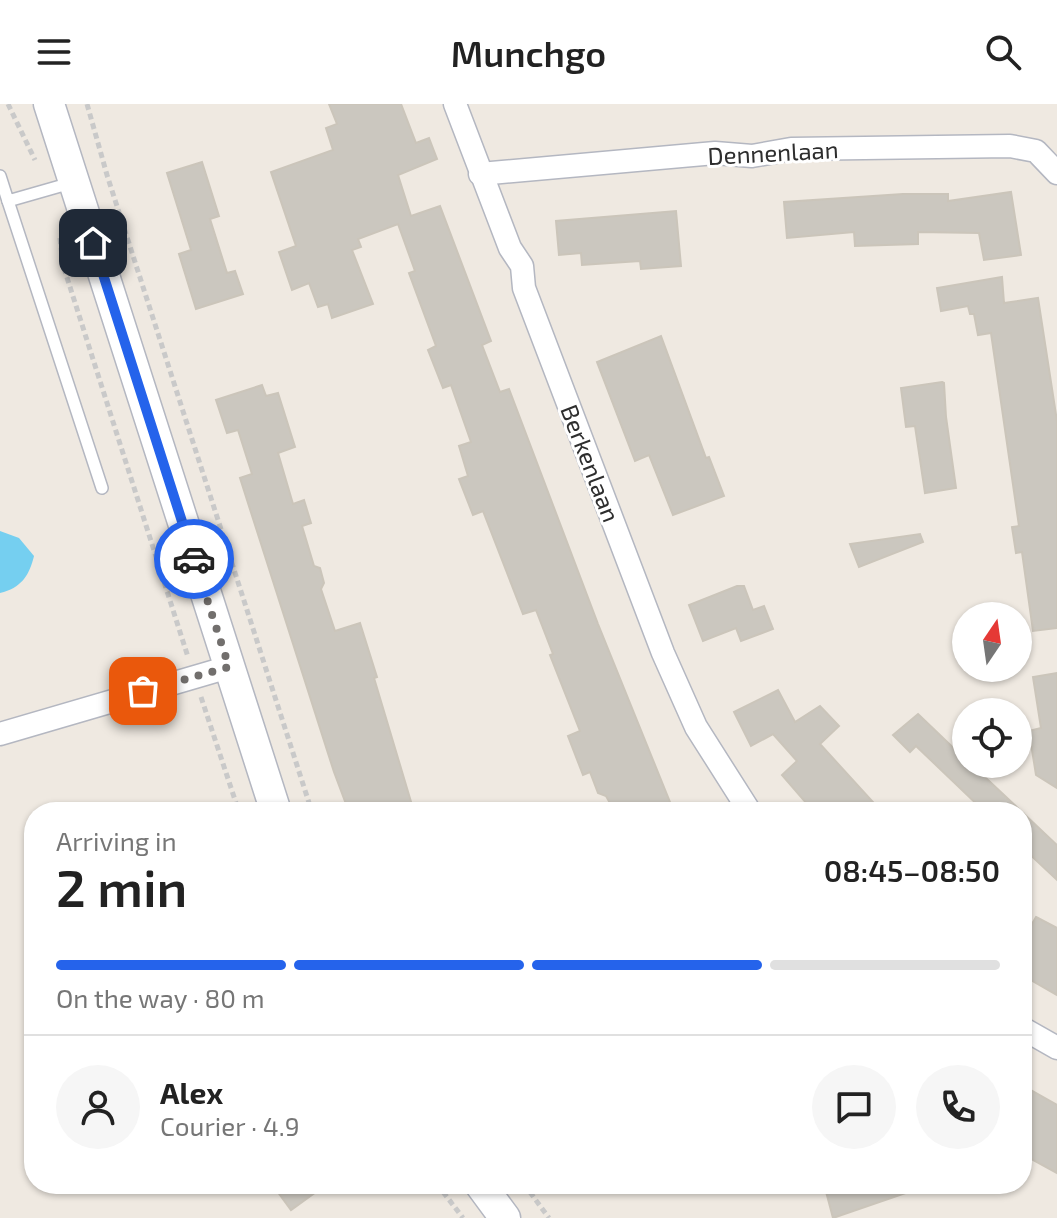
<!DOCTYPE html>
<html lang="en">
<head>
<meta charset="utf-8">
<style>
  :root { --surface:#fff; --page:#f6f6f6; --text:#222; --muted:#767676; --line:#e0e0e0; --accent:#2563eb }
  body { margin:0; font-family:"Exo 2",sans-serif; background:var(--page); color:var(--text); height:100vh; display:flex; flex-direction:column; font-size:30px; white-space:nowrap }
  * { box-sizing:border-box; margin:0 }
  p { font-size:26px; color:var(--muted) }
  .icon { flex:none; width:44px; height:44px; fill:none; stroke:currentColor; stroke-width:2; stroke-linecap:round; stroke-linejoin:round }
  .map { position:relative; flex:1; overflow:hidden }
  .details { position:absolute; left:24px; top:698px; width:1008px; height:392px; display:flex; flex-direction:column; background:var(--surface); border-radius:32px; box-shadow:0 2px 6px #0004 }
  .details>* { flex:none }
  .needle { width:52px; rotate:13deg }
  .controls { position:absolute; left:952px; top:498px; display:grid; gap:16px }
  .controls a { display:grid; place-items:center; width:80px; height:80px; border-radius:50%; background:var(--surface); box-shadow:0 2px 6px #0004; font-size:40px }
  .pin { position:absolute; display:grid; place-items:center; width:68px; height:68px; color:#fff; margin:-34px; border-radius:16px; box-shadow:0 4px 12px #0006 }
  .courier { position:absolute; display:grid; place-items:center; width:80px; height:80px; margin:-40px; border:6px solid #2563eb; border-radius:50%; background:#fff; color:#222; box-shadow:0 2px 10px #0007 }
  .head em { font-style:normal; font-weight:600 }
  .head div { display:flex; flex-direction:column-reverse }
  .head { display:flex; align-items:center; justify-content:space-between; height:136px; padding:0 32px }
  h1 { font-size:52px; font-weight:600; line-height:60px }
  .bar { display:grid; grid-template-columns:repeat(4,1fr); gap:12px 8px; align-content:center; height:96px; padding:0 32px }
  .bar i { height:10px; border-radius:6px; background:var(--line) }
  .bar .on { background:var(--accent) }
  .bar p { grid-column:span 4 }
  .line { display:flex; align-items:center; gap:20px; padding:0 32px; border-top:2px solid var(--line) }
  .line div { flex:1 }
  .round { display:grid; place-items:center; flex:none; width:84px; height:84px; border-radius:42px; background:var(--page) }
  header { display:flex; justify-content:space-between; align-items:center; height:104px; padding:0 32px; background:var(--surface); font-size:36px; font-weight:600 }
  .map>svg:first-child { display:block }
</style>
</head>
<body>
<header><svg class="icon" aria-label="menu" viewBox="0 0 24 24"><path d="M4 6h16M4 12h16M4 18h16"/></svg>Munchgo<svg class="icon" aria-label="search" viewBox="0 0 24 24"><circle cx="10" cy="10" r="6"/><path d="M15 15l6 6"/></svg></header>
<div class="map">
<svg width="1057" height="1114" viewBox="0 0 1057 1114">
  <rect width="100%" height="100%" fill="#efe9e1"/>
  <!-- water -->
  <path fill="#75cff0" d="M 0,427 L 19,434 L 34,452 C 29,472 21,484 0,489 Z"/>
  <!-- building -->
  <g fill="#cbc7bf" stroke="#cbc5ba" stroke-width="2">
    <path d="M 329,0 L 401,0 L 416,39 L 429,34 L 437,55 L 398,71 L 411,112 L 440,102 L 491,237 L 482,241 L 500,288 L 509,285 L 598,520 L 674,708 L 615,708 L 606,692 L 598,689 L 590,668 L 583,671 L 568,632 L 580,627 L 550,551 L 553,550 L 536,506 L 523,510 L 483,407 L 473,411 L 459,375 L 468,372 L 459,342 L 471,338 L 451,281 L 443,284 L 428,246 L 436,242 L 409,169 L 415,167 L 398,120 L 358,135 L 361,143 L 352,146 L 373,200 L 332,214 L 328,200 L 318,203 L 309,179 L 292,186 L 279,148 L 296,142 L 271,68 L 333,46 L 326,24 L 337,20 Z"/>
    <path d="M 202,58 L 219,112 L 210,115 L 227,169 L 235,167 L 243,190 L 196,205 L 179,150 L 191,146 L 167,69 Z"/>
    <path d="M 1011,88 L 1021,151 L 984,156 L 979,129 L 918,128 L 918,140 L 855,142 L 854,128 L 787,134 L 784,98 L 903,90 L 948,90 L 948,97 Z"/>
    <path d="M 676,107 L 681,162 L 641,165 L 640,157 L 582,161 L 581,149 L 559,151 L 556,117 Z"/>
    <path d="M 1002,173 L 1004,199 L 1038,194 L 1057,317 L 1057,524 L 1033,527 L 1022,448 L 1016,449 L 1012,423 L 1019,422 L 991,229 L 978,231 L 974,210 L 970,210 L 968,202 L 941,207 L 937,184 Z"/>
    <path d="M 661,232 L 706,354 L 709,353 L 724,392 L 673,411 L 649,351 L 635,357 L 597,258 Z"/>
    <path d="M 942,278 L 944,279 L 946,313 L 956,384 L 925,389 L 915,322 L 906,323 L 901,284 Z"/>
    <path d="M 262,281 L 266,292 L 278,289 L 295,343 L 278,349 L 293,400 L 304,396 L 311,419 L 302,422 L 314,462 L 320,464 L 324,479 L 321,485 L 335,527 L 360,519 L 377,573 L 374,574 L 412,701 L 403,704 L 405,708 L 349,708 L 334,668 L 240,374 L 252,370 L 238,326 L 227,329 L 216,296 Z"/>
    <path d="M 920,430 L 923,438 L 859,463 L 850,440 Z"/>
    <path d="M 737,482 L 744,482 L 753,506 L 764,502 L 773,525 L 741,537 L 736,524 L 703,537 L 689,501 Z"/>
    <path d="M 1057,569 L 1057,684 L 1036,671 L 1029,627 L 1041,624 L 1033,573 Z"/>
    <path d="M 778,586 L 795,618 L 820,602 L 839,622 L 820,640 L 882,708 L 814,708 L 782,671 L 797,657 L 773,630 L 751,642 L 734,608 Z"/>
    <path d="M 918,610 L 966,656 L 966,660 L 971,660 L 1022,708 L 985,708 L 916,642 L 910,648 L 893,631 Z"/>
    <path d="M 1022,708 L 1057,741 L 1057,776 L 1022,743 Z"/>
    <path d="M 1036,813 L 1057,824 L 1057,891 L 1022,871 L 1022,837 Z"/>
    <path d="M 1022,981 L 1057,1001 L 1057,1069 L 1022,1050 Z"/>
    <path d="M 272,1080 L 327,1080 L 291,1106 Z"/>
    <path d="M 824,1080 L 923,1080 L 923,1083 L 833,1114 Z"/>
  </g>
  <g fill="none" stroke-linecap="round" stroke-linejoin="round">
    <defs>
      <g id="lane">
        <path d="M 0,72 L 8,97 L 71,79"/>
        <path d="M 8,97 L 102,384"/>
      </g>
      <g id="street">
        <path d="M 455,0 L 510,144 L 522,162 L 524,184 L 663,549 L 696,623 L 750,708"/>
        <path d="M 480,70 L 715,49 L 752,52 L 791,45 L 1010,42 L 1036,47 L 1057,69"/>
        <path d="M 0,630 L 229,563"/>
        <path d="M 1022,924 L 1057,944"/>
      </g>
      <g id="secondary">
        <path d="M 49,0 L 276,708"/>
        <path d="M 480,1080 L 505,1114"/>
      </g>
    </defs>
    <!-- lane casing -->
    <use href="#lane" stroke="#b4b7c1" stroke-width="14"/>
    <!-- street casing -->
    <use href="#street" stroke="#b4b7c1" stroke-width="25"/>
    <!-- secondary casing -->
    <use href="#secondary" stroke="#b4b7c1" stroke-width="33"/>
    <!-- path -->
    <g stroke="#c9c9c9" stroke-width="5" stroke-dasharray="6 4" stroke-linecap="butt">
      <path d="M 8,0 L 35,56"/>
      <path d="M 87,0 L 107,71 L 312,708"/>
      <path d="M 60,134 L 63,161 L 188,553"/>
      <path d="M 201,593 L 239,708"/>
      <path d="M 437,1080 L 463,1114"/>
      <path d="M 524,1080 L 549,1114"/>
    </g>
    <!-- lane -->
    <use href="#lane" stroke="#fff" stroke-width="11"/>
    <!-- street -->
    <use href="#street" stroke="#fff" stroke-width="22"/>
    <!-- secondary -->
    <use href="#secondary" stroke="#fff" stroke-width="30"/>
  </g>
  <g fill="none" stroke-linecap="round" stroke-linejoin="round">
    <!-- done -->
    <path stroke="#726f6d" stroke-width="8" stroke-dasharray="0 14.4" d="M 143,587 L 229,563 L 194,455"/>
    <!-- route -->
    <path stroke="#2563eb" stroke-width="10" d="M 93,139 L 194,455"/>
  </g>
  <g text-anchor="middle" dominant-baseline="central" stroke-width="6" stroke-linejoin="round" paint-order="stroke">
    <!-- street labels -->
    <g font-size="24" fill="#2e2e2e" stroke="#fff">
      <text transform="translate(773 48) rotate(-3)">Dennenlaan</text>
      <text transform="translate(591 359) rotate(69)">Berkenlaan</text>
    </g>
  </g>
</svg>
<div class="controls">
<a><svg class="needle" viewBox="-14 -14 28 28"><path d="M0-13l5 13h-10z" fill="#e53935"/><path d="M0 13l5-13h-10z" fill="#767676"/></svg></a>
<a><svg class="icon" aria-label="locate" viewBox="0 0 24 24"><circle cx="12" cy="12" r="6"/><path d="M12 2v4M12 18v4M2 12h4M18 12h4"/></svg></a>
</div>
<div class="pin" style="left:143px;top:587px;background:#ea580c"><svg class="icon" aria-label="bag" viewBox="0 0 24 24"><path d="M5 8h14l-1 12H6zM9 8a3 3 0 0 1 6 0"/></svg></div>
<div class="pin" style="left:93px;top:139px;background:#1f2937"><svg class="icon" aria-label="home" viewBox="0 0 24 24"><path d="M3 11l9-7 9 7M6 9v11h12V9"/></svg></div>
<div class="courier" style="left:194px;top:455px"><svg class="icon" aria-label="car" viewBox="0 0 24 24"><path d="M5 17H2v-5l4-1 3-4h7l3 4 3 1v5h-3M9 17h6M6 11h13"/><circle cx="7" cy="17" r="2"/><circle cx="17" cy="17" r="2"/></svg></div>
<section class="details">
<div class="head"><div><h1>2 min</h1><p>Arriving in</p></div><em>08:45–08:50</em></div>
<div class="bar"><i class="on"></i><i class="on"></i><i class="on"></i><i></i><p>On the way · 80 m</p></div>
<div class="line" style="height:144px"><a class="round"><svg class="icon" aria-label="person" viewBox="0 0 24 24"><circle cx="12" cy="8" r="4"/><path d="M4 21q1-7 8-7t8 7"/></svg></a><div><b>Alex</b><p>Courier · 4.9</p></div><a class="round"><svg class="icon" aria-label="chat" viewBox="0 0 24 24"><path d="M4 5h16v11H9l-5 4z"/></svg></a><a class="round"><svg class="icon" aria-label="phone" viewBox="0 0 24 24"><path d="M5 4h4l2 5-3 2q2 4 5 5l2-3 5 2v4C11 20 4 13 5 4z"/></svg></a></div>
</section>
</div>
</body>
</html>
